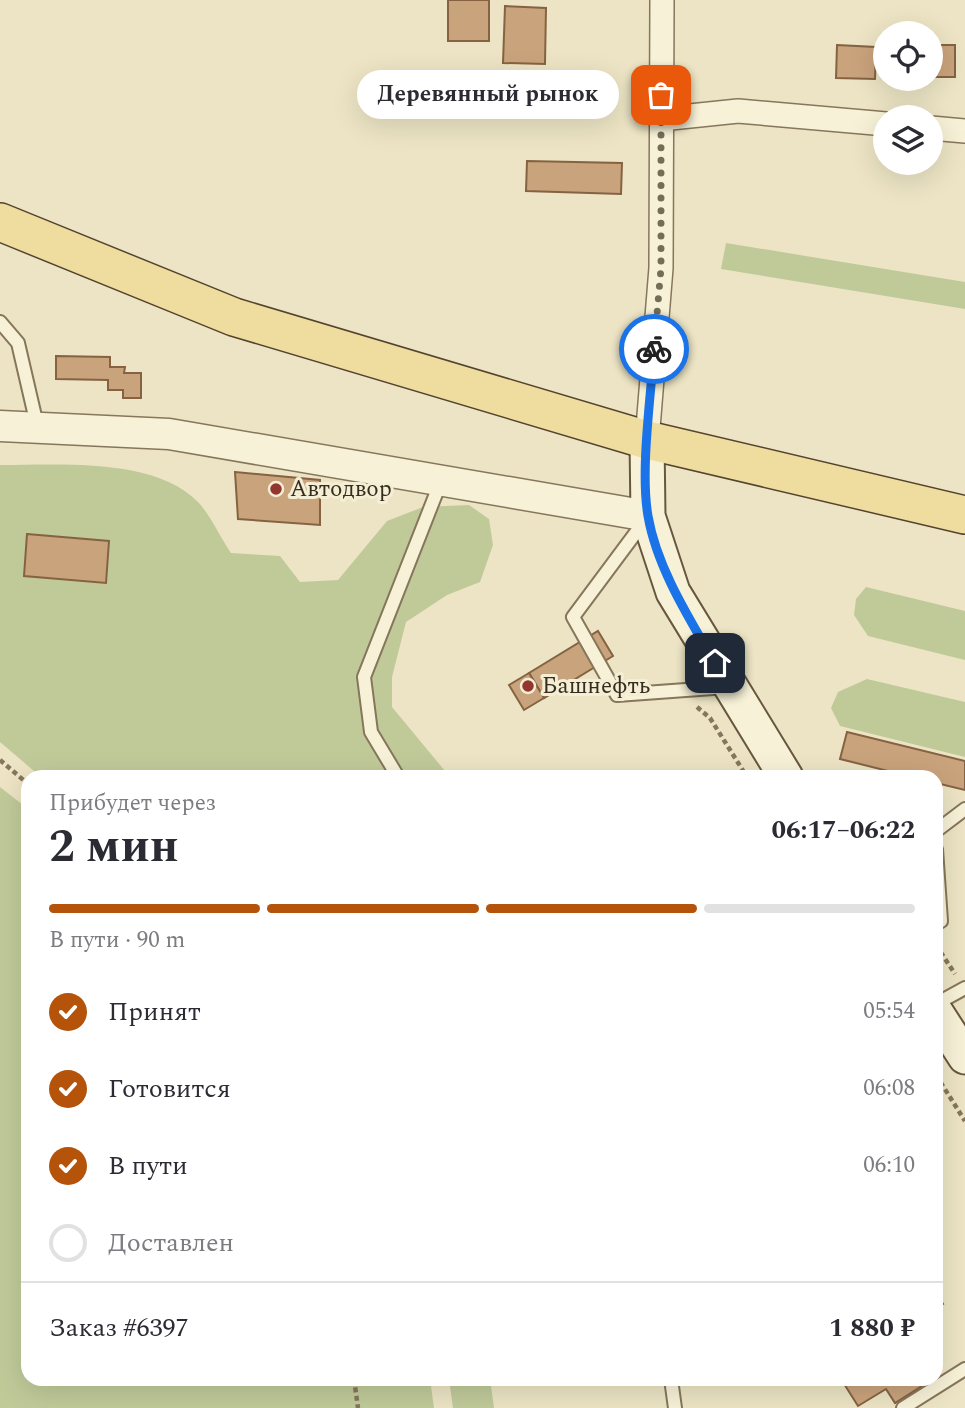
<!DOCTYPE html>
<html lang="ru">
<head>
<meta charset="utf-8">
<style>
  :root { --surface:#fff; --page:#f7f7f7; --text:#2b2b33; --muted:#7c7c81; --line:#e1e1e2; --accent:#b45309 }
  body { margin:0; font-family:Spectral,serif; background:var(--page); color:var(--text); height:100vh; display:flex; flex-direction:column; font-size:26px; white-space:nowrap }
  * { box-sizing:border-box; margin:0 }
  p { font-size:23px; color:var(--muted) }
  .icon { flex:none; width:38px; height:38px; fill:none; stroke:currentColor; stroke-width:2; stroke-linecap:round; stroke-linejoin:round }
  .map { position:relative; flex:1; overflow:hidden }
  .drawer { position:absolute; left:21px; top:770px; width:922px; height:616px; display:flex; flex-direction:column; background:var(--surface); border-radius:21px; box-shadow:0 7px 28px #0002 }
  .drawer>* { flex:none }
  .buttons { position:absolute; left:873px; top:21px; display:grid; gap:14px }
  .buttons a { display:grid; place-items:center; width:70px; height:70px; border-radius:50%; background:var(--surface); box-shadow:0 7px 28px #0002; font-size:35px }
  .pin { position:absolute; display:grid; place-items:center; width:60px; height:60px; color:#fff; margin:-30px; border-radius:14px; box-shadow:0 4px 10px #0006 }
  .courier { position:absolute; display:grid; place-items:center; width:70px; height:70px; margin:-35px; border:5px solid #1a73e8; border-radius:50%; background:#fff; color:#222; box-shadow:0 2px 9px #0007 }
  .bubble { position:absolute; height:49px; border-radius:24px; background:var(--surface); box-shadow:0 7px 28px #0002; font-size:23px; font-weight:700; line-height:49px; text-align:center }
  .summary em { font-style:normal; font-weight:700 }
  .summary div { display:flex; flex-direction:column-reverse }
  .summary { display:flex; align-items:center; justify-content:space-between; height:119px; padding:0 28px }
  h1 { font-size:46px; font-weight:700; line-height:52px }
  .bar { display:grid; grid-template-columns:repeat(4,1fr); gap:10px 7px; align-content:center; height:84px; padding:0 28px }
  .bar i { height:9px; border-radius:5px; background:var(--line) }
  .bar .on { background:var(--accent) }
  .bar p { grid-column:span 4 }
  .line { display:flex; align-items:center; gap:18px; padding:0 28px; border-top:2px solid var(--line) }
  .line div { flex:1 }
  ol { padding:0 28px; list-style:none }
  li { display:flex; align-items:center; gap:21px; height:77px }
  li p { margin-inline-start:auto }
  li .icon { padding:7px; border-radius:50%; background:var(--accent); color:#fff; stroke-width:4 }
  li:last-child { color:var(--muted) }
  li i { width:38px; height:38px; border:4px solid var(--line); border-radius:50% }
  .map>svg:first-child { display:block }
</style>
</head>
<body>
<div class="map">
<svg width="965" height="1408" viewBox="0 0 965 1408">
  <rect width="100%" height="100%" fill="#ece4c4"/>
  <!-- green -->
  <g fill="#c0ca99">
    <path d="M 726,243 L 965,282 L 965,309 L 721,269 Z"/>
    <path d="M 0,465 C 58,465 155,457 198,502 C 211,516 220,537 231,553 L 280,556 L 300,582 L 338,580 L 387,521 L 423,507 L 469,505 L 489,519 L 493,545 L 480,582 L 447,595 L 406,622 L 392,677 L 392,707 L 450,777 L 41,777 L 0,742 Z"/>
    <path d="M 866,587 L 965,611 L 965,660 L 868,636 L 854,615 L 856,599 Z"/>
    <path d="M 867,679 L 965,702 L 965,757 L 840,726 L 831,708 L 838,692 Z"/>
    <path d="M 0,787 L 28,809 L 28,1379 L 430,1379 L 434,1408 L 0,1408 Z"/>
    <path d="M 449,1379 L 490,1379 L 494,1408 L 453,1408 Z"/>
  </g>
  <!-- building -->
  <g fill="#c9a37c" stroke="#856342" stroke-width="2">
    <rect x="448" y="0" width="41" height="41"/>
    <path d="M 505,6 L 546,8 L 545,64 L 503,63 Z"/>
    <path d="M 837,45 L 876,47 L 875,79 L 836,78 Z"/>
    <rect x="931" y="45" width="24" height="32"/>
    <path d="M 527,161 L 622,163 L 621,194 L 526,191 Z"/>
    <path d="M 56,356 L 110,357 L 110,367 L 125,367 L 124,373 L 141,373 L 141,398 L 123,398 L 123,390 L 108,390 L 108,380 L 56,379 Z"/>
    <path d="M 235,472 L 320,480 L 320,525 L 238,519 Z"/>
    <path d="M 27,534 L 109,541 L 106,583 L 24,576 Z"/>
    <path d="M 598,631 L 613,656 L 544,698 L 529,673 Z"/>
    <path d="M 529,673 L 544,698 L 524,710 L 509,685 Z"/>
    <path d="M 847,732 L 965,761 L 965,790 L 936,783 L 936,777 L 912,777 L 840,759 Z"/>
    <path d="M 936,1293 L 943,1304 L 936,1308 Z"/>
    <path d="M 841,1379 L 933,1379 L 895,1403 L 886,1389 L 858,1406 Z"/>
  </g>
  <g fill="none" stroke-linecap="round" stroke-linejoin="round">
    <defs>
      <g id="service">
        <path d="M 0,322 L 18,343 L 37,425"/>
        <path d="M 646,519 L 573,617 L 617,695 L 727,687"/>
        <path d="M 398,777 L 371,732 L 364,677 L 441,481"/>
        <path d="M 936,831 L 965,809"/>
        <path d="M 936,849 L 941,921 L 936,924"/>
        <path d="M 936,1004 L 965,988"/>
        <path d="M 671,1379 L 675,1408"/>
        <path d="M 903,1408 L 965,1369"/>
      </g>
      <g id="minor">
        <path d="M 661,119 L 738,111 L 886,124"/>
        <path d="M 931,128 L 965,131"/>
        <path d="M 647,440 L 661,268 L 662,0"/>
      </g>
      <path id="tertiary" d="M 0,426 L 169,434 L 648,516"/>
      <g id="secondary">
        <path d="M 647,440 L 648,516 L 673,592 L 786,777"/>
        <path d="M 936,1012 L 965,1057"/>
      </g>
      <path id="primary" d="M 0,222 L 234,317 L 647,440 L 965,515"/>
    </defs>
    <!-- service casing -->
    <use href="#service" stroke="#86765b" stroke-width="16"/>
    <!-- minor casing -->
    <use href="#minor" stroke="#86765b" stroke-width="26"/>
    <!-- tertiary casing -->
    <use href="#tertiary" stroke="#86765b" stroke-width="33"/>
    <!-- secondary casing -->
    <use href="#secondary" stroke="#68573f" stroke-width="37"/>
    <!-- primary casing -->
    <use href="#primary" stroke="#54442f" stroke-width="40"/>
    <!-- path -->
    <g stroke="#86765b" stroke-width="4.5" stroke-dasharray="5 3.5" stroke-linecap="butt">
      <path d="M 697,707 L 710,718 L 747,777"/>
      <path d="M 0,760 L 28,784"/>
      <path d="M 936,945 L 955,974"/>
      <path d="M 936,1075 L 965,1121"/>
      <path d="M 354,1379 L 358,1408"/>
    </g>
    <!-- service -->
    <use href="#service" stroke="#f7f1d7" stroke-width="12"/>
    <!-- minor -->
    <use href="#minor" stroke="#f7f1d7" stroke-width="23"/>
    <!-- tertiary -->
    <use href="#tertiary" stroke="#f7f1d7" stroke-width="30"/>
    <!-- secondary -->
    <use href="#secondary" stroke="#f7f1d7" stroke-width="33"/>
    <!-- primary -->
    <use href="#primary" stroke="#eedd9e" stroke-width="37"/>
  </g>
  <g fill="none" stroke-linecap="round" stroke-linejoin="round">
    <!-- done -->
    <path stroke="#766d59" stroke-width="7" stroke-dasharray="0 12.6" d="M 654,349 L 661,268 L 661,95"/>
    <!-- route -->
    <path stroke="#1a73e8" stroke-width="9" d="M 654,349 C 651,397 640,470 648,516 C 657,568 689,618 715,663"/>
  </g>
  <!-- markers -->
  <g fill="#93372e" stroke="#f4eed4" stroke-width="2.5">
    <circle cx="276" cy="489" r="7"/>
    <circle cx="528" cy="686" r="7"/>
  </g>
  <g text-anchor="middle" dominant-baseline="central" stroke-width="6" stroke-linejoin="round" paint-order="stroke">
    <!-- poi labels -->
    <g font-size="23" fill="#372d1f" stroke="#f4eed4" text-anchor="start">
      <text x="290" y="489">Автодвор</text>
      <text x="542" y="686">Башнефть</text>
    </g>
  </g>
</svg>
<div class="buttons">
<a><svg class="icon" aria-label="locate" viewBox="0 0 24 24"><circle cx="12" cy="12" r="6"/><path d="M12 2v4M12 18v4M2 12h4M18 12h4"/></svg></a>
<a><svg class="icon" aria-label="layers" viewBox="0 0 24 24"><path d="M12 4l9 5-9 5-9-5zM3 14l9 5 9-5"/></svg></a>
</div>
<div class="pin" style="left:661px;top:95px;background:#ea580c"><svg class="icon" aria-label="bag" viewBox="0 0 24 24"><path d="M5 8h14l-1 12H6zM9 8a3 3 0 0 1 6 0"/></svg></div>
<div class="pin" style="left:715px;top:663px;background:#1f2937"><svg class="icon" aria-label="home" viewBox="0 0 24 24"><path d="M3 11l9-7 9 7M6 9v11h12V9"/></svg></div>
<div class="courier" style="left:654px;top:349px"><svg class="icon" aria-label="bike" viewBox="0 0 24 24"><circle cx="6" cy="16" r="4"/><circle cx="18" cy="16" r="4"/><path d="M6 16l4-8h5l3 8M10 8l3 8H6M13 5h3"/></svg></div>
<div class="bubble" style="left:357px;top:70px;width:262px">Деревянный рынок</div>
<section class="drawer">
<div class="summary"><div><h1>2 мин</h1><p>Прибудет через</p></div><em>06:17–06:22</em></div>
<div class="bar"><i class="on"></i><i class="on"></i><i class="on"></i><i></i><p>В пути · 90 m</p></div>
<ol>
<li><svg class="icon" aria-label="check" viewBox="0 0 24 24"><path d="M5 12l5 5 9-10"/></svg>Принят<p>05:54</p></li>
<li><svg class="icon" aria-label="check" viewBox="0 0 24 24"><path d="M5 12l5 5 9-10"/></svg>Готовится<p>06:08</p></li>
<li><svg class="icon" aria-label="check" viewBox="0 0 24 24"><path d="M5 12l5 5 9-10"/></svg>В пути<p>06:10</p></li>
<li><i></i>Доставлен</li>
</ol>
<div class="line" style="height:91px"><div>Заказ #6397</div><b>1 880 ₽</b></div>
</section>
</div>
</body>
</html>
